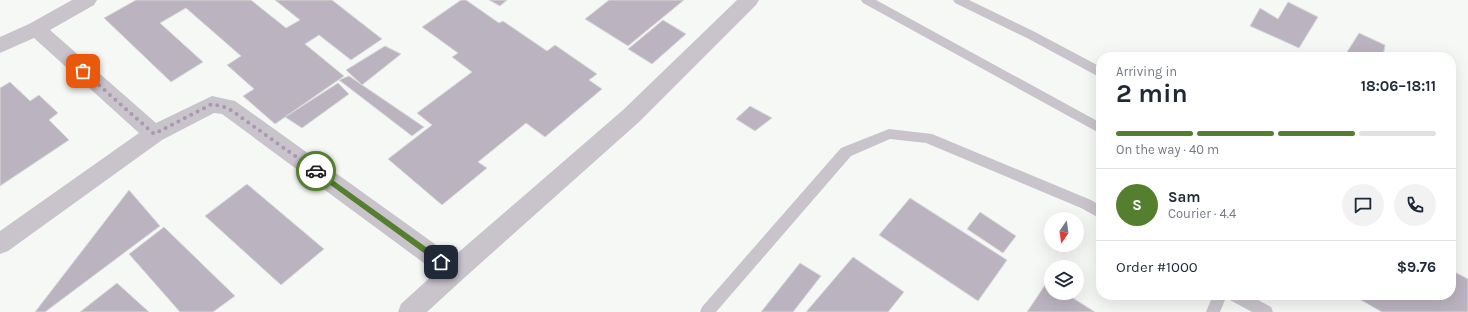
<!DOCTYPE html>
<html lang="en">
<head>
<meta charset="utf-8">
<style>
  :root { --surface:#fff; --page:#f2f2f3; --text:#1f2937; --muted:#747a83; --line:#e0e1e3; --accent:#547f2f }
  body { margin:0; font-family:Karla,sans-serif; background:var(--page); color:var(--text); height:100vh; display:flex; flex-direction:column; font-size:15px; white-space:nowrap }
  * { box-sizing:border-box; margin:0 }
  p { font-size:13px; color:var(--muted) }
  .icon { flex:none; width:22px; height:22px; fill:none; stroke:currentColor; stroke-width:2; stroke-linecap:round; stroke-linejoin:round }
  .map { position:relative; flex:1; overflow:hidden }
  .drawer { position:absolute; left:1096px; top:52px; width:360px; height:248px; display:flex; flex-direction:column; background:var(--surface); border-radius:16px; box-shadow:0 4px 16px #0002 }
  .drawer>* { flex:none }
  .needle { width:26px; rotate:193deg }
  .buttons { position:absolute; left:1044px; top:212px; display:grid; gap:8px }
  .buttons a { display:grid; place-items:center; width:40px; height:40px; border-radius:50%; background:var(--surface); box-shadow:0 4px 16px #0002; font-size:20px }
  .pin { position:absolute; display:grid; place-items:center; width:34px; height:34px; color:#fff; margin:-17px; border-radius:8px; box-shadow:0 2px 6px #0006 }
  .courier { position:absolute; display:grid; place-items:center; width:40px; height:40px; margin:-20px; border:3px solid #547f2f; border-radius:50%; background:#fff; color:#222; box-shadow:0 1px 5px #0007 }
  .summary em { font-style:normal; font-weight:700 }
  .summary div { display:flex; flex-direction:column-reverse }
  .summary { display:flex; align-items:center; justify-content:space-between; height:68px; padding:0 20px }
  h1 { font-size:26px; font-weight:700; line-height:30px }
  .bar { display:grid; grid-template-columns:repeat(4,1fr); gap:6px 4px; align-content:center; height:48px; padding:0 20px }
  .bar i { height:5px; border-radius:3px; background:var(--line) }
  .bar .selected { background:var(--accent) }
  .bar p { grid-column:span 4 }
  .line { display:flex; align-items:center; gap:10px; padding:0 20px; border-top:1px solid var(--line) }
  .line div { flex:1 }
  .round { display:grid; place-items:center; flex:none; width:42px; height:42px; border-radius:21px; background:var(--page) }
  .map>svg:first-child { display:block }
</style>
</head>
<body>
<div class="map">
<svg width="1468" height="312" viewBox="0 0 1468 312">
  <rect width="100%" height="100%" fill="#f6f8f6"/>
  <!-- building -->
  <g fill="#bbb3c0" stroke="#d8dad8">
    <path d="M 136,0 L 251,0 L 286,28 L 300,20 L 275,0 L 332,0 L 382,39 L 351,60 L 319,35 L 305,44 L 344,76 L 275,124 L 243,96 L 254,89 L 227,65 L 241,56 L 186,8 L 160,23 L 203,62 L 171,82 L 104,18 Z"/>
    <path d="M 461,0 L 466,0 L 499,23 L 503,21 L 547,51 L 555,45 L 597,74 L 589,80 L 602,89 L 545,137 L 526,123 L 478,162 L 487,168 L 442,205 L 388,159 L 432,125 L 417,113 L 472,72 L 452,57 L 458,53 L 422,27 Z"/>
    <path d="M 489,0 L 507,0 L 500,6 Z"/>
    <path d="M 609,0 L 684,0 L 628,46 L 585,19 Z"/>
    <path d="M 1288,2 L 1318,17 L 1299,48 L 1250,26 L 1260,8 L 1278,19 Z"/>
    <path d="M 663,20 L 686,34 L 652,64 L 628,49 Z"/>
    <path d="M 1359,33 L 1385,45 L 1383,57 L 1344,57 Z"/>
    <path d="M 385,46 L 401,54 L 362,85 L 346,70 Z"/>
    <path d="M 349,76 L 424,127 L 412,136 L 339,80 Z"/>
    <path d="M 10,82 L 30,101 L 39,95 L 58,113 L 49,120 L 69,140 L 0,186 L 0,88 Z"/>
    <path d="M 338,83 L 349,94 L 302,128 L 285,117 Z"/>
    <path d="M 750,106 L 772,118 L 755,131 L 736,119 Z"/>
    <path d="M 247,184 L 324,249 L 281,285 L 205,216 Z"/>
    <path d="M 129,190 L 160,226 L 45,312 L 35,312 Z"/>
    <path d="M 910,198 L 1007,260 L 978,301 L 879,235 Z"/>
    <path d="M 980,212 L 1016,236 L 1003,253 L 967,229 Z"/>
    <path d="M 164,227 L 235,296 L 213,312 L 180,312 L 129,254 Z"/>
    <path d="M 853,257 L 904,292 L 888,312 L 806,312 Z"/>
    <path d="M 800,263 L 821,276 L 793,312 L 761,312 Z"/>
    <path d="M 1451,270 L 1468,279 L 1468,312 L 1382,312 L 1352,295 L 1451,295 Z"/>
    <path d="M 1047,282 L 1051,284 L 1051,293 L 1065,293 L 1095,312 L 1027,312 Z"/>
    <path d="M 117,283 L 149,312 L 80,312 Z"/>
  </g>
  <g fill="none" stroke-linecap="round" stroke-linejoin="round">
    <!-- lane -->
    <g fill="#c9c3cc" fill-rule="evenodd">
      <path d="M 861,0 L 876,0 L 1101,123 L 1101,134 L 863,3 Z"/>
      <path d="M 953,0 L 969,0 L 1035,32 L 1101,67 L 1101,78 L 1027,38 L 955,3 Z"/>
      <path d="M 889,129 L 932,134 L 1091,200 L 1101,206 L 1101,219 L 1081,208 L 926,143 L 890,139 L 851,156 L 716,312 L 700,312 L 702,307 L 841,148 Z"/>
      <path d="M 1213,295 L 1227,295 L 1220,312 L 1206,312 Z"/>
      <path d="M 1228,295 L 1249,295 L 1271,307 L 1273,312 L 1252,312 L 1230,300 Z"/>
    </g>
    <!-- street -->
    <path fill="#c9c3cc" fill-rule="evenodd" d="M 72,0 L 97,0 L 94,5 L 50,30 L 156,123 L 212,96 L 235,101 L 453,257 L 623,110 L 737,0 L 759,0 L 756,5 L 639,122 L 463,279 L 427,312 L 398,312 L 401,304 L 436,272 L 222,114 L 214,113 L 162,140 L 8,251 L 0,254 L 0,231 L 139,133 L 34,38 L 0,53 L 0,37 L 29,24 Z"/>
  </g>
  <!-- route -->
  <path fill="#547f2f" d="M 316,168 L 444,260 L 444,264 L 439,264 L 314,173 L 313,171 Z"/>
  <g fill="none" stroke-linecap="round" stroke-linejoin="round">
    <!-- done -->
    <path stroke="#a799ae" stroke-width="4" stroke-dasharray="0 7.2" d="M 83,71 L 154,134 L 212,104 L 228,108 L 316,171"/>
  </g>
</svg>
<div class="buttons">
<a><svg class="needle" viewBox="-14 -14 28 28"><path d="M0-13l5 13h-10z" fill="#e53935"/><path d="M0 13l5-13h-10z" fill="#747a83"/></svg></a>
<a><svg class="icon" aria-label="layers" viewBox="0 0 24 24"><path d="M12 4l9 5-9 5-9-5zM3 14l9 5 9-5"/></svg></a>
</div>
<div class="pin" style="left:83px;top:71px;background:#ea580c"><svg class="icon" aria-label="bag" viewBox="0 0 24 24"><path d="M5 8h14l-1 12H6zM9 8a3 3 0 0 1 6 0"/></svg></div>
<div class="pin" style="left:441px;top:262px;background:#1f2937"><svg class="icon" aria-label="home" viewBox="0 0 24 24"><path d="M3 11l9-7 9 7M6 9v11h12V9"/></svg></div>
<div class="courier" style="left:316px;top:171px"><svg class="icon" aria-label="car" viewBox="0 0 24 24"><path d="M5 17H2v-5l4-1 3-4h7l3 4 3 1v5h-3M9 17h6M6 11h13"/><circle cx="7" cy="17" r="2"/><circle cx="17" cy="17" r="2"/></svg></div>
<section class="drawer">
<div class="summary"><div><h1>2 min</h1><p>Arriving in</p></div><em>18:06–18:11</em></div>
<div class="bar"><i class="selected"></i><i class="selected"></i><i class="selected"></i><i></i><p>On the way · 40 m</p></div>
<div class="line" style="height:72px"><b class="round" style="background:var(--accent);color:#fff">S</b><div><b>Sam</b><p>Courier · 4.4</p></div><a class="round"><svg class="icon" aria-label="chat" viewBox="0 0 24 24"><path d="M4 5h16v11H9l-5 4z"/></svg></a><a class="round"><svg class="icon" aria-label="phone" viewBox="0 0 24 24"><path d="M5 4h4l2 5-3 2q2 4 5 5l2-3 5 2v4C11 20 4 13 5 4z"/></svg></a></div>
<div class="line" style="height:52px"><div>Order #1000</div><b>$9.76</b></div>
</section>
</div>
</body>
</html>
